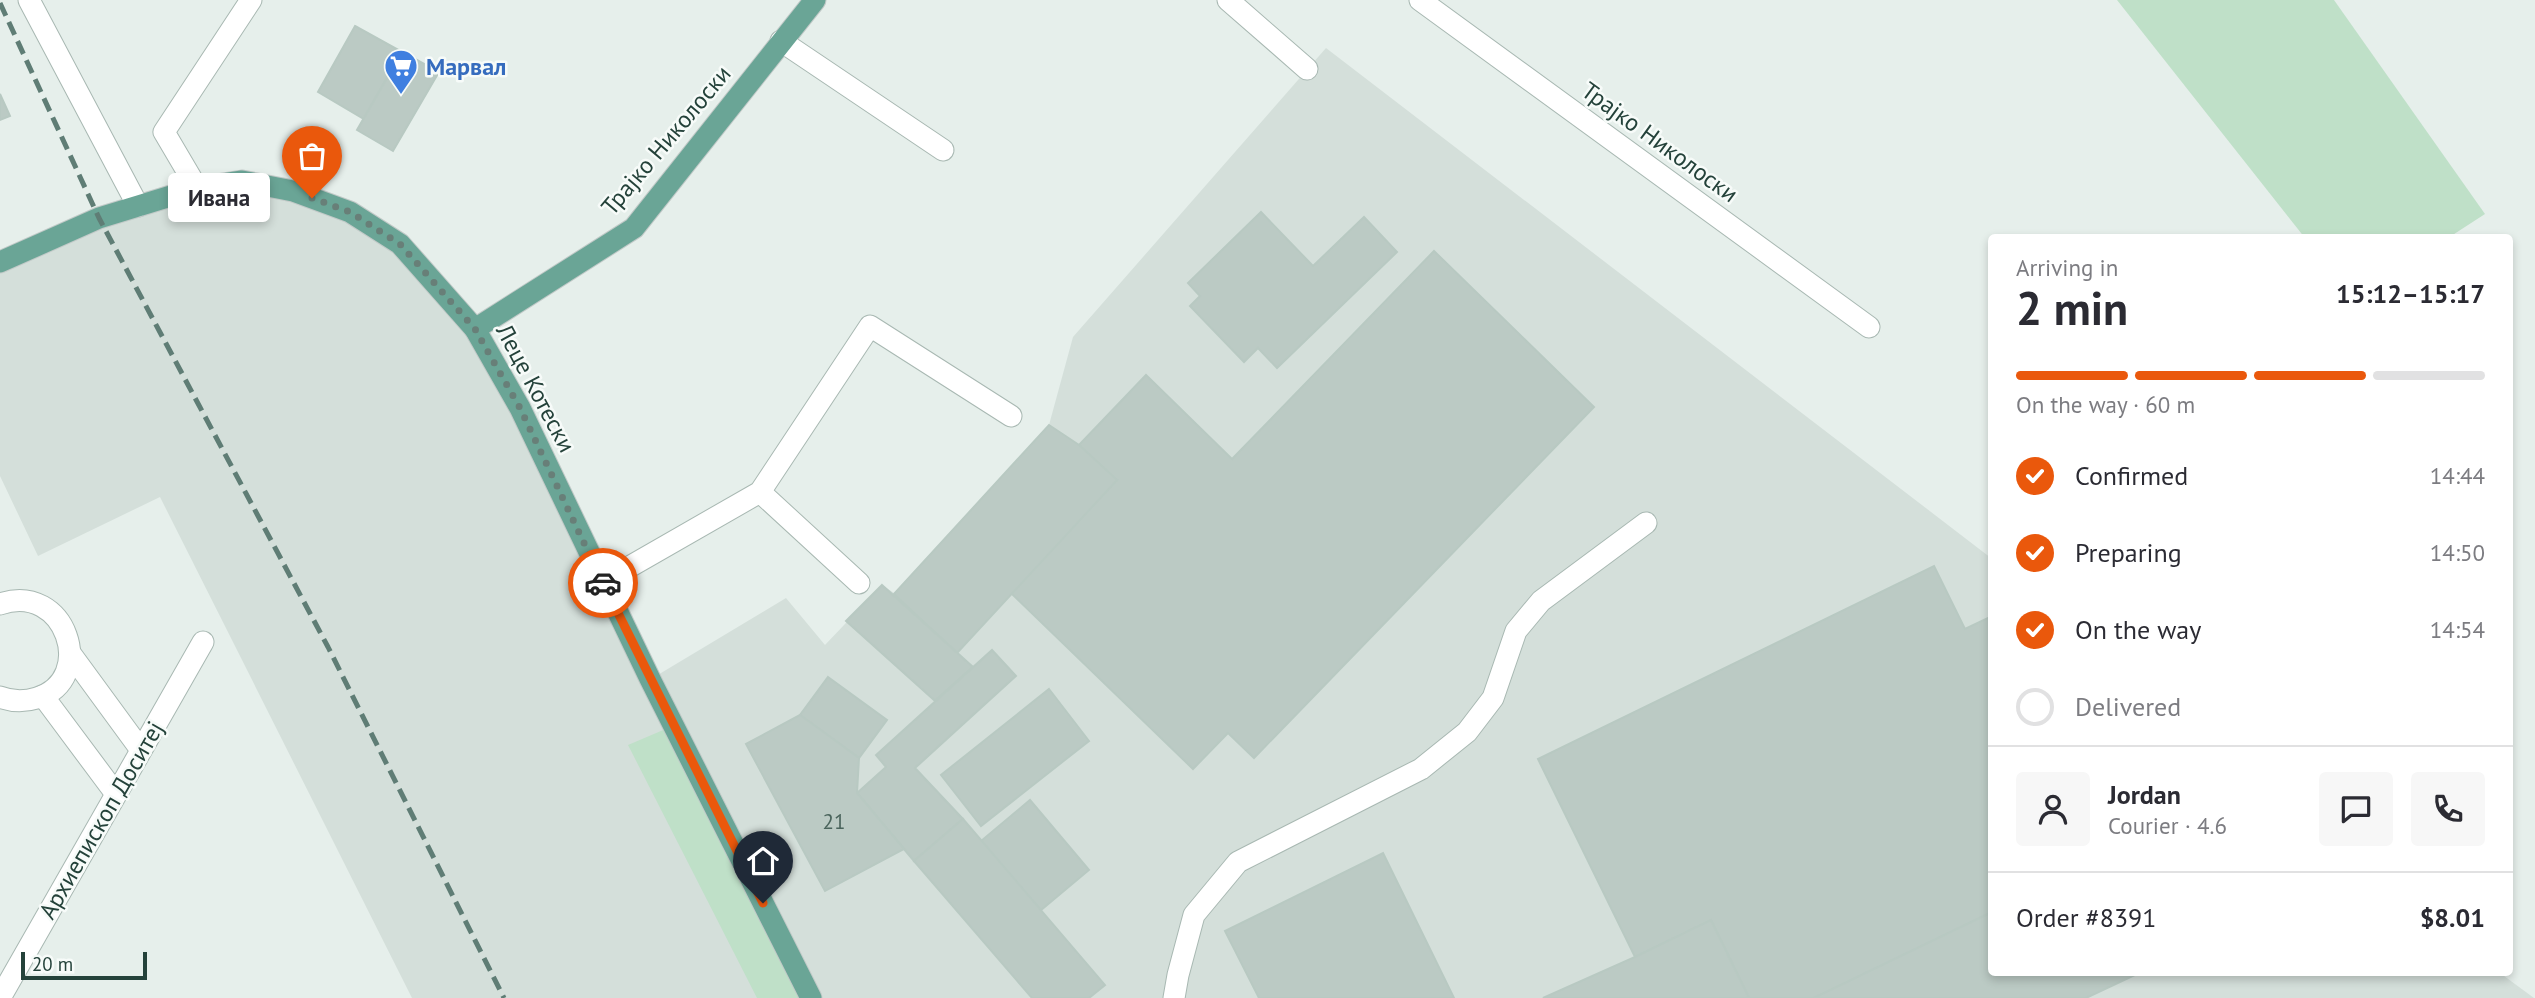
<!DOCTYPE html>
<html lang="en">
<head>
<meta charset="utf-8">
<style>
  :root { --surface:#fff; --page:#f7f7f7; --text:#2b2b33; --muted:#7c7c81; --line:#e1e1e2; --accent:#ea580c }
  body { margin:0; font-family:"PT Sans",sans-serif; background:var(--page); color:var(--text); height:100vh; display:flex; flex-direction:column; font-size:26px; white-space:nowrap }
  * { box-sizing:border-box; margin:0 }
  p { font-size:23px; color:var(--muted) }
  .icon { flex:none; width:38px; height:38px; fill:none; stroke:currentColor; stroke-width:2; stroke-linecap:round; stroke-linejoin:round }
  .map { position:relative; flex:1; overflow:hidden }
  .details { position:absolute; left:1988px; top:234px; width:525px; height:742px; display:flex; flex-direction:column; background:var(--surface); border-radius:7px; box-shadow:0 4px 10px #0003 }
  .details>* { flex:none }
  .scale { position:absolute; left:21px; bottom:18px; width:126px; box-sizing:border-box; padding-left:7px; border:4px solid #24423a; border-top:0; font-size:19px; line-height:24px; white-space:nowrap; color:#24423a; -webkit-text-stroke:5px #f7fbf9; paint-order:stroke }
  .pin { position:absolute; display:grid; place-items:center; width:60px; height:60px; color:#fff; margin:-72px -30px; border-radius:50% 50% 50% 0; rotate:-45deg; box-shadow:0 0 7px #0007 }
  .pin .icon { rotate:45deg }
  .courier { position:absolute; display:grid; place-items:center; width:70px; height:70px; margin:-35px; border:5px solid #ea580c; border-radius:50%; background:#fff; color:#222; box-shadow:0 2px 9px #0007 }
  .bubble { position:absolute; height:49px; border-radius:7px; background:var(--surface); box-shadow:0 4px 10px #0003; font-size:23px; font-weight:700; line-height:49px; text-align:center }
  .overview em { font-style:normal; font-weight:700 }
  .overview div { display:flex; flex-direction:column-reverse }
  .overview { display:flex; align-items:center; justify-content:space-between; height:119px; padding:0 28px }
  h1 { font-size:46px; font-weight:700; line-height:52px }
  .bar { display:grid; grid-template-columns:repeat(4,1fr); gap:10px 7px; align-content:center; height:84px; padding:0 28px }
  .bar i { height:9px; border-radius:5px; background:var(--line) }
  .bar .on { background:var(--accent) }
  .bar p { grid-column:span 4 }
  .line { display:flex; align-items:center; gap:18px; padding:0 28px; border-top:2px solid var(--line) }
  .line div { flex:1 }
  .round { display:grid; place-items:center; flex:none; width:74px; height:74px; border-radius:7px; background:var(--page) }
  ol { padding:0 28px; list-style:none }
  li { display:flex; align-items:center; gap:21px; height:77px }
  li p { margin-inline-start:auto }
  li .icon { padding:7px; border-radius:50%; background:var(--accent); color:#fff; stroke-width:4 }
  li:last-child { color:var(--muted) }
  li i { width:38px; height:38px; border:4px solid var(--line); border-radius:50% }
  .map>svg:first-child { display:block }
</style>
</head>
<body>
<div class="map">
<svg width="2535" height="998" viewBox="0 0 2535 998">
  <rect width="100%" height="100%" fill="#e6efeb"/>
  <!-- built -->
  <path fill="#d4dfda" d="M 1326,48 L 1991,558 L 1992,973 L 2500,973 L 2534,998 L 412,998 L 160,497 L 38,556 L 0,476 L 0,262 L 197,188 L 293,191 L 400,244 L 475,329 L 651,679 L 786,598 L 825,645 L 882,585 L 894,593 L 1049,425 L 1073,337 Z"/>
  <!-- green -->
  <g fill="#bfe0c8">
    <path d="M 2117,0 L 2334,0 L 2485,214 L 2448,238 L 2305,238 Z"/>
    <path d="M 675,725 L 811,998 L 757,998 L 628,745 Z"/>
  </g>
  <!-- building -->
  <g fill="#bbcac4" stroke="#b8c9c2" stroke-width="2">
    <path d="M 355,26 L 402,52 L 364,119 L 318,92 Z"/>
    <path d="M 402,52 L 439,72 L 393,151 L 357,130 Z"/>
    <path d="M 0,94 L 10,116 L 0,120 Z"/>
    <path d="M 1261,212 L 1313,266 L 1364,217 L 1397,252 L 1277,368 L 1258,348 L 1244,362 L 1190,306 L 1200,296 L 1188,283 Z"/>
    <path d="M 1434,251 L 1594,407 L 1254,758 L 1228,733 L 1193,769 L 1011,593 L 1117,480 L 1079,445 L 1146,375 L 1232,459 Z"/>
    <path d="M 1049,425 L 1079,445 L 1117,480 L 957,653 L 894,594 Z"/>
    <path d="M 1934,566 L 1965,629 L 1992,616 L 1992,912 L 1814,998 L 1749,998 L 1711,920 L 1635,957 L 1538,759 Z"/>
    <path d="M 882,585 L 973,667 L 935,701 L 846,621 Z"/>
    <path d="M 992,650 L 1016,676 L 915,768 L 963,819 L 914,861 L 857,793 L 886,767 L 876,755 Z"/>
    <path d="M 828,677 L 887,720 L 859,758 L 800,715 Z"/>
    <path d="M 1049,689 L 1089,741 L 981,826 L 941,775 Z"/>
    <path d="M 800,715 L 859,758 L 857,793 L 904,849 L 825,891 L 746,744 Z"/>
    <path d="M 1030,800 L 1089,870 L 1041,910 L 981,841 Z"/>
    <path d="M 963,819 L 1105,985 L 1089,998 L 1032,998 L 914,861 Z"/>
    <path d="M 1383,853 L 1454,998 L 1259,998 L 1225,931 Z"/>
    <path d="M 1992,912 L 1992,973 L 2139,973 L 2086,998 L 1814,998 Z"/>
    <path d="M 1711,920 L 1749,998 L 1543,998 L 1635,957 Z"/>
  </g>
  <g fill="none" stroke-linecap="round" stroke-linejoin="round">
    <defs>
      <g id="minor">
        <path d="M 29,0 L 138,206"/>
        <path d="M 1228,0 L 1307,69"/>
        <path d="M 1420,0 L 1869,327"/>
        <path d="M 781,41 L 943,150"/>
        <path d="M 197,188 L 164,132 L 251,0"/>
        <path d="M 760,492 L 859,583"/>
        <path d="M 603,582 L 760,492 L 870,326 L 1011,416"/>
        <path d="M 0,604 C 66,581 98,679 37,698 C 24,702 13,702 0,697"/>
        <path d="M 70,653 L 141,750"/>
        <path d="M 43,696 L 116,794"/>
        <path d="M 0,998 L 203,642"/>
        <path d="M 1174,998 L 1178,975 L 1194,915 L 1238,862 L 1421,769 L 1467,732 L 1493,698 L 1516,631 L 1541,601 L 1646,523"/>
      </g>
      <g id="major">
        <path d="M 0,262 L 99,218 L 197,188 L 242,181 L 293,191 L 350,212 L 400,244 L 475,329 L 520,408 L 650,679 L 811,998"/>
        <path d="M 475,329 L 634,228 L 815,0"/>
      </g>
    </defs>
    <!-- minor casing -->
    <use href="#minor" stroke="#a8b8b2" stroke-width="23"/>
    <!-- major casing -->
    <use href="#major" stroke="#c2cac8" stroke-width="23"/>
    <!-- minor -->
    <use href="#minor" stroke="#fff" stroke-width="21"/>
    <!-- major -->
    <use href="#major" stroke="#6aa596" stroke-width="21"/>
    <!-- rail -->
    <path stroke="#5f7d75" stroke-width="5" stroke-dasharray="14 7" stroke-linecap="butt" d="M 0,3 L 99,218 L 328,647 L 504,998"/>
  </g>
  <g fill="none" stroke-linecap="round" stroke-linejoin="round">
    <!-- done -->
    <path stroke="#687f78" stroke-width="7" stroke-dasharray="0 12.6" d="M 312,198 L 350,212 L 400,244 L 475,329 L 520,408 L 603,583"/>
    <!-- route -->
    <path stroke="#ea580c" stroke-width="9" d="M 603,583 L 763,903"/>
  </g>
  <!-- icons -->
  <defs>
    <symbol id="supermarket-pin" viewBox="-11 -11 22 30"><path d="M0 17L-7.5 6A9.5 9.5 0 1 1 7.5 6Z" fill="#3f7fe0" stroke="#f7fbf9"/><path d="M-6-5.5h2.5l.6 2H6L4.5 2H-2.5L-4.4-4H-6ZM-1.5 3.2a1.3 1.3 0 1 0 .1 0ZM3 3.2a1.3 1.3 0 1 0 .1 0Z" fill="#fff"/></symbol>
  </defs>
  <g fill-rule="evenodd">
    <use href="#supermarket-pin" x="382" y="47" width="38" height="52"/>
  </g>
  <g text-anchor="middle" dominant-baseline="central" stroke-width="5" stroke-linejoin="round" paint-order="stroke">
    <!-- number labels -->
    <g font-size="21" fill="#4a645c">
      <text x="834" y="821">21</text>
    </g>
    <!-- shop labels -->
    <g font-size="24" font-weight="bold" fill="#366cbe" stroke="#f7fbf9" text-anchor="start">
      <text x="426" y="66">Марвал</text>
    </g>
    <!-- street labels -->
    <g font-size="24" fill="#24423a" stroke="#f7fbf9">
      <text transform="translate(666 140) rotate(-50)">Трајко Николоски</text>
      <text transform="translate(1660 142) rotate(36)">Трајко Николоски</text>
      <text transform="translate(536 388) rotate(62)">Леце Котески</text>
      <text transform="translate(101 820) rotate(-60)">Архиепископ Доситеј</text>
    </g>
  </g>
</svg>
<div class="scale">20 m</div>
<div class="pin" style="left:312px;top:198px;background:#ea580c"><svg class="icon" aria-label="bag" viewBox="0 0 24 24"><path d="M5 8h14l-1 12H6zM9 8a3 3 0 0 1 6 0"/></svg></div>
<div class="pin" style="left:763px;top:903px;background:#1f2937"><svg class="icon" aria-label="home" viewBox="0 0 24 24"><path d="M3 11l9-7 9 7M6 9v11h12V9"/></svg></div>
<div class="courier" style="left:603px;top:583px"><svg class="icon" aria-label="car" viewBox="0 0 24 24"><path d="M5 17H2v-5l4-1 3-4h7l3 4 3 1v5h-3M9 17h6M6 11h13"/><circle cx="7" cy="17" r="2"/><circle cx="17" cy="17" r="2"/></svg></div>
<div class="bubble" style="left:168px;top:173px;width:102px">Ивана</div>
<section class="details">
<div class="overview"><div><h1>2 min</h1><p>Arriving in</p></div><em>15:12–15:17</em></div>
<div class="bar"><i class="on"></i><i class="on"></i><i class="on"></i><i></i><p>On the way · 60 m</p></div>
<ol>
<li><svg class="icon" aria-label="check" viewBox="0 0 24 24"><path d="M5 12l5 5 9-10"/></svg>Confirmed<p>14:44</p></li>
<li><svg class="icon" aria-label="check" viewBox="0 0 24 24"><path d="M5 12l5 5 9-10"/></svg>Preparing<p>14:50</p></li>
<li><svg class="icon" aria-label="check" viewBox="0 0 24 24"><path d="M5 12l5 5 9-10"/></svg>On the way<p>14:54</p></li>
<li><i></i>Delivered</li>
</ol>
<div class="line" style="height:126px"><a class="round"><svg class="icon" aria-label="person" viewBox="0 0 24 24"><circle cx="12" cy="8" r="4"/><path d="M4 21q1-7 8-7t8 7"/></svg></a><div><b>Jordan</b><p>Courier · 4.6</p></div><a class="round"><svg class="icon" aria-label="chat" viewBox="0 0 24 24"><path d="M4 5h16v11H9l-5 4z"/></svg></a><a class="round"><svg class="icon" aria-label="phone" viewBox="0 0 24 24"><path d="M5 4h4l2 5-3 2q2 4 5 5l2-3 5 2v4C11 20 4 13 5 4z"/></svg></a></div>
<div class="line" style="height:91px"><div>Order #8391</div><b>$8.01</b></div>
</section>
</div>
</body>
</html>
